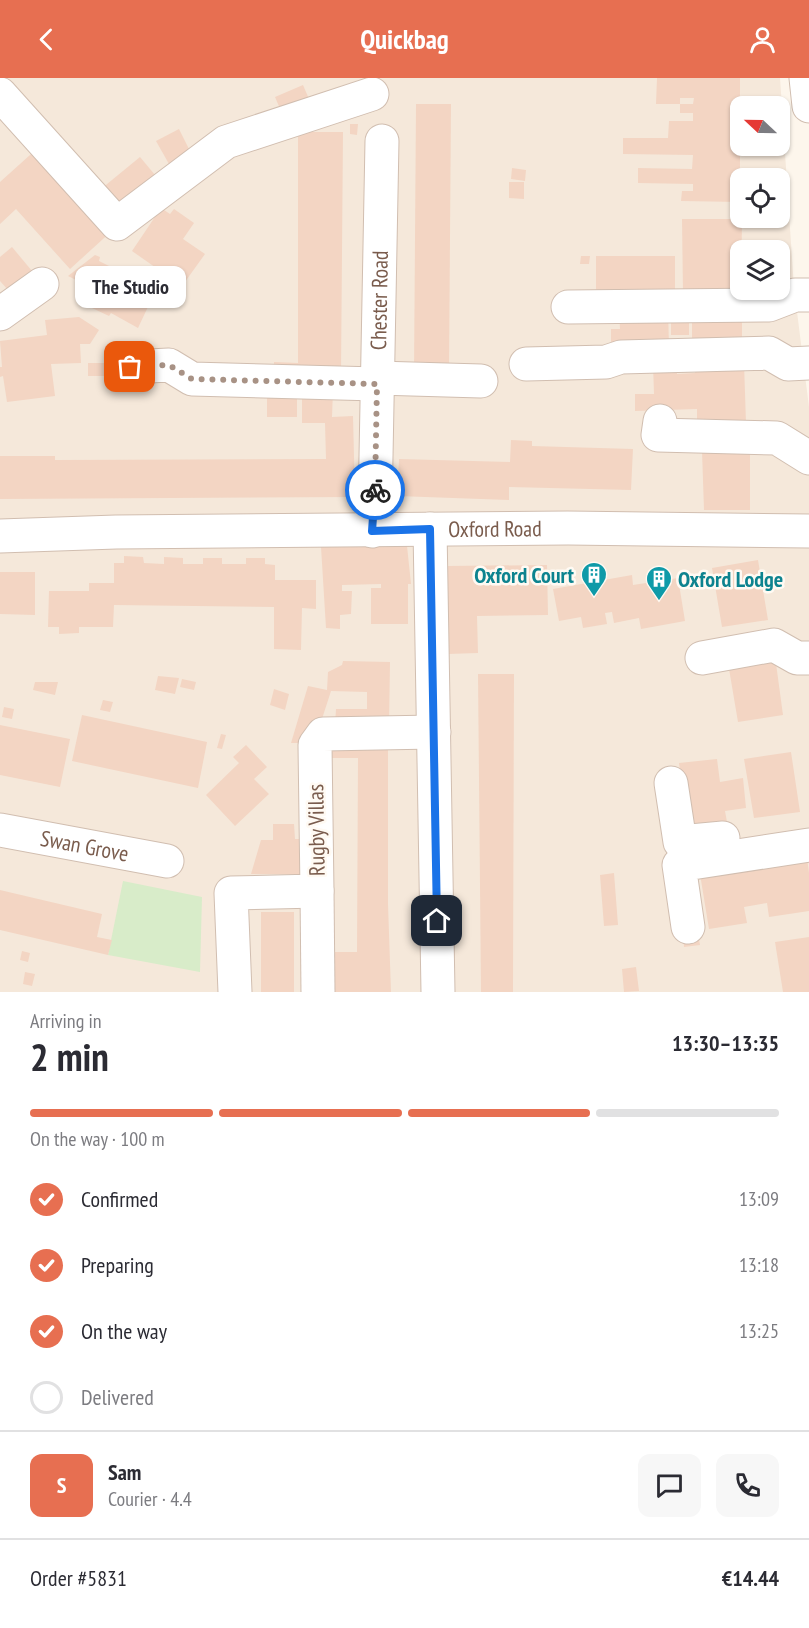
<!DOCTYPE html>
<html lang="en">
<head>
<meta charset="utf-8">
<style>
  :root { --surface:#fff; --page:#f7f7f7; --text:#2b2b33; --muted:#7c7c81; --line:#e1e1e2; --accent:#e76f51 }
  body { margin:0; font-family:"PT Sans Narrow",sans-serif; background:var(--page); color:var(--text); height:100vh; display:flex; flex-direction:column; font-size:22px; white-space:nowrap }
  * { box-sizing:border-box; margin:0 }
  p { font-size:20px; color:var(--muted) }
  .icon { flex:none; width:33px; height:33px; fill:none; stroke:currentColor; stroke-width:2; stroke-linecap:round; stroke-linejoin:round }
  .map { position:relative; height:914px; overflow:hidden }
  .sheet { display:flex; flex-direction:column; background:var(--surface); flex:1 }
  .sheet>* { flex:none }
  .needle { width:39px; rotate:292deg }
  .controls { position:absolute; left:730px; top:18px; display:grid; gap:12px }
  .controls a { display:grid; place-items:center; width:60px; height:60px; border-radius:12px; background:var(--surface); box-shadow:0 2px 4px #0004; font-size:30px }
  .pin { position:absolute; display:grid; place-items:center; width:51px; height:51px; color:#fff; margin:-26px; border-radius:12px; box-shadow:0 3px 9px #0006 }
  .courier { position:absolute; display:grid; place-items:center; width:60px; height:60px; margin:-30px; border:4px solid #1a73e8; border-radius:50%; background:#fff; color:#222; box-shadow:0 2px 8px #0007 }
  .bubble { position:absolute; height:42px; border-radius:12px; background:var(--surface); box-shadow:0 2px 4px #0004; font-size:20px; font-weight:600; line-height:42px; text-align:center }
  .headline em { font-style:normal; font-weight:600 }
  .headline div { display:flex; flex-direction:column-reverse }
  .headline { display:flex; align-items:center; justify-content:space-between; height:102px; padding:0 30px }
  h1 { font-size:39px; font-weight:600; line-height:45px }
  .bar { display:grid; grid-template-columns:repeat(4,1fr); gap:9px 6px; align-content:center; height:72px; padding:0 30px }
  .bar i { height:8px; border-radius:4px; background:var(--line) }
  .bar .selected { background:var(--accent) }
  .bar p { grid-column:span 4 }
  .line { display:flex; align-items:center; gap:15px; padding:0 30px; border-top:2px solid var(--line) }
  .line div { flex:1 }
  .round { display:grid; place-items:center; flex:none; width:63px; height:63px; border-radius:12px; background:var(--page) }
  ol { padding:0 30px; list-style:none }
  li { display:flex; align-items:center; gap:18px; height:66px }
  li p { margin-inline-start:auto }
  li .icon { padding:6px; border-radius:50%; background:var(--accent); color:#fff; stroke-width:4 }
  li:last-child { color:var(--muted) }
  li i { width:33px; height:33px; border:3px solid var(--line); border-radius:50% }
  header { display:flex; justify-content:space-between; align-items:center; height:78px; padding:0 30px; background:var(--accent); color:#fff; font-size:27px; font-weight:600 }
  .map>svg:first-child { display:block }
</style>
</head>
<body>
<header><svg class="icon" aria-label="back" viewBox="0 0 24 24"><path d="M15 5l-7 7 7 7"/></svg>Quickbag<svg class="icon" aria-label="person" viewBox="0 0 24 24"><circle cx="12" cy="8" r="4"/><path d="M4 21q1-7 8-7t8 7"/></svg></header>
<div class="map">
<svg width="809" height="914" viewBox="0 0 809 914">
  <rect width="100%" height="100%" fill="#fdf6ec"/>
  <!-- residential -->
  <path fill="#f5e8da" fill-rule="evenodd" d="M 0,0 L 780,0 L 794,210 L 809,329 L 809,914 L 0,914 ZM 741,28 L 780,28 L 780,68 L 741,68 ZM 741,100 L 780,100 L 780,140 L 741,140 ZM 741,172 L 780,172 L 780,212 L 741,212 Z"/>
  <!-- green -->
  <path fill="#d8ecc9" d="M 123,803 L 202,819 L 200,894 L 108,877 Z"/>
  <!-- building -->
  <g fill="#f3d5c3">
    <path d="M 657,0 L 740,0 L 740,124 L 681,123 L 682,113 L 693,113 L 693,106 L 638,105 L 638,90 L 692,91 L 693,77 L 623,76 L 623,60 L 668,60 L 669,43 L 693,43 L 693,35 L 680,35 L 680,26 L 693,26 L 694,20 L 680,20 L 680,26 L 656,26 Z"/>
    <path d="M 303,7 L 309,21 L 281,33 L 275,19 Z"/>
    <path d="M 416,26 L 451,26 L 449,295 L 414,295 Z"/>
    <path d="M 350,46 L 358,46 L 357,57 L 350,56 Z"/>
    <path d="M 179,51 L 189,71 L 169,86 L 156,63 Z"/>
    <path d="M 298,54 L 343,54 L 341,296 L 274,295 L 274,284 L 298,285 Z"/>
    <path d="M 40,68 L 114,151 L 70,191 L 16,131 L 0,146 L 0,104 Z"/>
    <path d="M 140,79 L 155,97 L 116,129 L 101,111 Z"/>
    <path d="M 512,90 L 526,92 L 525,103 L 511,101 Z"/>
    <path d="M 509,104 L 524,104 L 524,121 L 509,120 Z"/>
    <path d="M 161,130 L 170,136 L 174,131 L 194,145 L 183,161 L 205,176 L 182,208 L 132,173 Z"/>
    <path d="M 682,141 L 742,141 L 741,212 L 683,216 Z"/>
    <path d="M 12,169 L 32,193 L 9,213 L 0,203 L 0,179 Z"/>
    <path d="M 95,177 L 100,179 L 99,183 L 129,198 L 127,202 L 154,216 L 138,250 L 111,235 L 109,238 L 92,230 L 93,227 L 82,222 L 88,208 L 68,198 Z"/>
    <path d="M 581,178 L 590,178 L 589,186 L 580,186 Z"/>
    <rect x="596" y="178" width="79" height="37"/>
    <path d="M 668,229 L 669,270 L 611,268 L 611,251 L 620,251 L 619,230 Z"/>
    <path d="M 742,229 L 742,269 L 692,270 L 692,230 Z"/>
    <rect x="671" y="237" width="18" height="20"/>
    <path d="M 79,239 L 99,252 L 90,266 L 80,266 L 81,285 L 51,286 L 55,318 L 7,324 L 3,298 L 0,299 L 0,289 L 2,289 L 0,263 L 47,257 L 45,242 Z"/>
    <rect x="88" y="285" width="24" height="13"/>
    <path d="M 677,285 L 677,296 L 695,295 L 695,286 L 744,285 L 746,345 L 697,346 L 697,331 L 635,333 L 635,316 L 654,316 L 653,286 Z"/>
    <rect x="267" y="312" width="30" height="27"/>
    <path d="M 302,312 L 333,312 L 332,339 L 353,338 L 355,419 L 0,421 L 0,378 L 55,378 L 55,382 L 326,381 L 325,345 L 302,345 Z"/>
    <path d="M 511,362 L 532,363 L 532,368 L 633,371 L 631,412 L 509,409 L 509,422 L 397,418 L 399,381 L 510,384 Z"/>
    <path d="M 750,372 L 750,432 L 704,432 L 702,373 Z"/>
    <path d="M 407,468 L 411,506 L 408,506 L 408,546 L 371,546 L 371,510 L 381,510 L 381,506 L 342,507 L 342,513 L 352,513 L 351,536 L 340,537 L 340,551 L 326,550 L 321,469 Z"/>
    <path d="M 124,478 L 143,479 L 144,485 L 164,486 L 164,479 L 183,480 L 183,486 L 203,486 L 203,480 L 222,480 L 222,486 L 246,486 L 246,480 L 265,480 L 265,486 L 275,487 L 275,502 L 316,502 L 316,531 L 302,530 L 301,572 L 274,571 L 274,529 L 114,527 L 113,549 L 79,549 L 79,555 L 59,556 L 59,549 L 48,549 L 49,513 L 89,513 L 89,505 L 114,505 L 114,485 L 124,485 Z"/>
    <path d="M 758,482 L 768,542 L 722,549 L 712,490 Z"/>
    <path d="M 547,487 L 548,537 L 477,538 L 478,575 L 448,576 L 447,488 Z"/>
    <path d="M 0,494 L 35,494 L 35,537 L 0,536 Z"/>
    <path d="M 632,497 L 633,507 L 678,500 L 685,543 L 641,551 L 639,540 L 614,545 L 612,534 L 605,535 L 607,546 L 583,550 L 581,539 L 559,543 L 553,511 Z"/>
    <path d="M 775,578 L 783,637 L 738,644 L 728,585 Z"/>
    <path d="M 343,583 L 390,584 L 389,648 L 335,647 L 336,631 L 367,631 L 367,614 L 331,613 L 320,647 L 310,665 L 291,665 L 308,608 L 327,612 L 328,594 L 342,587 Z"/>
    <path d="M 478,596 L 514,596 L 513,914 L 481,914 Z"/>
    <path d="M 158,598 L 179,600 L 175,616 L 155,612 Z"/>
    <path d="M 182,601 L 196,604 L 194,612 L 180,609 Z"/>
    <path d="M 35,604 L 58,604 L 55,617 L 33,612 Z"/>
    <path d="M 274,611 L 289,616 L 285,632 L 270,627 Z"/>
    <path d="M 103,622 L 113,624 L 110,634 L 100,632 Z"/>
    <path d="M 4,629 L 14,631 L 12,641 L 2,639 Z"/>
    <path d="M 82,637 L 207,664 L 198,710 L 72,683 Z"/>
    <path d="M 0,647 L 70,661 L 60,709 L 0,697 Z"/>
    <path d="M 221,656 L 226,657 L 222,671 L 217,670 Z"/>
    <path d="M 325,665 L 388,665 L 388,826 L 391,914 L 334,914 L 328,874 L 357,874 L 358,680 L 326,680 Z"/>
    <path d="M 246,667 L 267,689 L 254,701 L 269,716 L 235,748 L 206,717 L 239,685 L 233,679 Z"/>
    <path d="M 791,674 L 800,734 L 754,740 L 744,681 Z"/>
    <path d="M 717,681 L 720,704 L 743,700 L 746,730 L 725,733 L 727,744 L 687,750 L 679,685 Z"/>
    <path d="M 273,746 L 294,746 L 295,761 L 308,761 L 308,796 L 251,796 L 261,762 L 273,762 Z"/>
    <path d="M 806,772 L 809,795 L 809,833 L 769,839 L 767,825 L 744,829 L 747,845 L 709,851 L 698,784 Z"/>
    <path d="M 614,795 L 618,847 L 604,848 L 600,797 Z"/>
    <path d="M 0,812 L 102,836 L 97,859 L 112,862 L 108,877 L 0,852 Z"/>
    <rect x="261" y="834" width="33" height="80"/>
    <path d="M 698,856 L 700,867 L 684,869 L 683,857 Z"/>
    <path d="M 809,859 L 809,914 L 783,914 L 775,864 Z"/>
    <path d="M 22,873 L 30,875 L 28,884 L 20,882 Z"/>
    <path d="M 636,889 L 639,913 L 624,914 L 622,891 Z"/>
    <path d="M 25,894 L 35,896 L 32,908 L 23,906 Z"/>
  </g>
  <g fill="none" stroke-linecap="round" stroke-linejoin="round">
    <defs>
      <g id="minor">
        <path d="M 806,0 L 809,28"/>
        <path d="M 0,16 L 117,146 L 226,64 L 372,16"/>
        <path d="M 568,229 L 769,227 L 795,217 L 809,217"/>
        <path d="M 0,236 L 42,206"/>
        <path d="M 526,286 L 606,284 L 621,279 L 769,275 L 788,286 L 809,285"/>
        <path d="M 130,289 L 169,287 L 192,301 L 377,306"/>
        <path d="M 377,300 L 481,303"/>
        <path d="M 660,343 L 658,357 L 777,360 L 809,380"/>
        <path d="M 430,451 L 438,914"/>
        <path id="s1" d="M 372,453 L 375,431 L 382,63"/>
        <path id="s2" d="M 0,458 L 116,454 L 568,450 L 809,453"/>
        <path d="M 702,580 L 774,567 L 797,580 L 809,580"/>
        <path d="M 671,705 L 680,764 L 723,760"/>
        <path id="s3" d="M 0,752 L 167,783"/>
        <path d="M 317,813 L 318,914"/>
        <path d="M 688,849 L 679,787 L 809,767"/>
        <path d="M 235,914 L 231,815 L 317,813 L 315,667 L 323,656 L 434,654"/>
      </g>
    </defs>
    <!-- minor casing -->
    <use href="#minor" stroke="#d1beb0" stroke-width="35"/>
    <!-- minor -->
    <use href="#minor" stroke="#fff" stroke-width="33"/>
  </g>
  <g fill="none" stroke-linecap="round" stroke-linejoin="round">
    <!-- done -->
    <path stroke="#a89285" stroke-width="6" stroke-dasharray="0 10.8" d="M 130,289 L 169,287 L 192,301 L 377,306 L 375,412"/>
    <!-- route -->
    <path stroke="#1a73e8" stroke-width="8" d="M 375,412 L 372,453 L 430,451 L 437,843"/>
  </g>
  <!-- icons -->
  <defs>
    <symbol id="building-pin" viewBox="-11 -11 22 30"><path d="M0 17L-7.5 6A9.5 9.5 0 1 1 7.5 6Z" fill="#0f9aa8" stroke="#fffaf3"/><path d="M-4-6H4V6H1V3H-1V6H-4ZM-2.5-4.3h1.7v1.8h-1.7ZM.8-4.3h1.7v1.8H.8ZM-2.5-1h1.7V.8h-1.7ZM.8-1h1.7V.8H.8Z" fill="#fff"/></symbol>
  </defs>
  <g fill-rule="evenodd">
    <use href="#building-pin" x="579" y="482" width="30" height="40"/>
    <use href="#building-pin" x="644" y="486" width="30" height="40"/>
  </g>
  <g text-anchor="middle" dominant-baseline="central" stroke-width="5" stroke-linejoin="round" paint-order="stroke">
    <!-- street labels -->
    <g font-size="22" fill="#7a5c4d" stroke="#fffaf3">
      <text stroke="none"><textPath href="#s1" startOffset="231">Chester Road</textPath></text>
      <text stroke="none"><textPath href="#s2" startOffset="495">Oxford Road</textPath></text>
      <text transform="translate(316 752) rotate(-91)">Rugby Villas</text>
      <text stroke="none"><textPath href="#s3" startOffset="86">Swan Grove</textPath></text>
    </g>
    <!-- culture labels -->
    <g font-size="22" font-weight="bold" fill="#0d838f" stroke="#fffaf3" text-anchor="end">
      <text x="574" y="497">Oxford Court</text>
      <text x="678" y="501" text-anchor="start">Oxford Lodge</text>
    </g>
  </g>
</svg>
<div class="controls">
<a><svg class="needle" viewBox="-14 -14 28 28"><path d="M0-13l5 13h-10z" fill="#e53935"/><path d="M0 13l5-13h-10z" fill="#7c7c81"/></svg></a>
<a><svg class="icon" aria-label="locate" viewBox="0 0 24 24"><circle cx="12" cy="12" r="6"/><path d="M12 2v4M12 18v4M2 12h4M18 12h4"/></svg></a>
<a><svg class="icon" aria-label="layers" viewBox="0 0 24 24"><path d="M12 4l9 5-9 5-9-5zM3 14l9 5 9-5"/></svg></a>
</div>
<div class="pin" style="left:130px;top:289px;background:#ea580c"><svg class="icon" aria-label="bag" viewBox="0 0 24 24"><path d="M5 8h14l-1 12H6zM9 8a3 3 0 0 1 6 0"/></svg></div>
<div class="pin" style="left:437px;top:843px;background:#1f2937"><svg class="icon" aria-label="home" viewBox="0 0 24 24"><path d="M3 11l9-7 9 7M6 9v11h12V9"/></svg></div>
<div class="courier" style="left:375px;top:412px"><svg class="icon" aria-label="bike" viewBox="0 0 24 24"><circle cx="6" cy="16" r="4"/><circle cx="18" cy="16" r="4"/><path d="M6 16l4-8h5l3 8M10 8l3 8H6M13 5h3"/></svg></div>
<div class="bubble" style="left:75px;top:188px;width:111px">The Studio</div>
</div>
<section class="sheet">
<div class="headline"><div><h1>2 min</h1><p>Arriving in</p></div><em>13:30–13:35</em></div>
<div class="bar"><i class="selected"></i><i class="selected"></i><i class="selected"></i><i></i><p>On the way · 100 m</p></div>
<ol>
<li><svg class="icon" aria-label="check" viewBox="0 0 24 24"><path d="M5 12l5 5 9-10"/></svg>Confirmed<p>13:09</p></li>
<li><svg class="icon" aria-label="check" viewBox="0 0 24 24"><path d="M5 12l5 5 9-10"/></svg>Preparing<p>13:18</p></li>
<li><svg class="icon" aria-label="check" viewBox="0 0 24 24"><path d="M5 12l5 5 9-10"/></svg>On the way<p>13:25</p></li>
<li><i></i>Delivered</li>
</ol>
<div class="line" style="height:108px"><b class="round" style="background:var(--accent);color:#fff">S</b><div><b>Sam</b><p>Courier · 4.4</p></div><a class="round"><svg class="icon" aria-label="chat" viewBox="0 0 24 24"><path d="M4 5h16v11H9l-5 4z"/></svg></a><a class="round"><svg class="icon" aria-label="phone" viewBox="0 0 24 24"><path d="M5 4h4l2 5-3 2q2 4 5 5l2-3 5 2v4C11 20 4 13 5 4z"/></svg></a></div>
<div class="line" style="height:78px"><div>Order #5831</div><b>€14.44</b></div>
</section>
</body>
</html>
